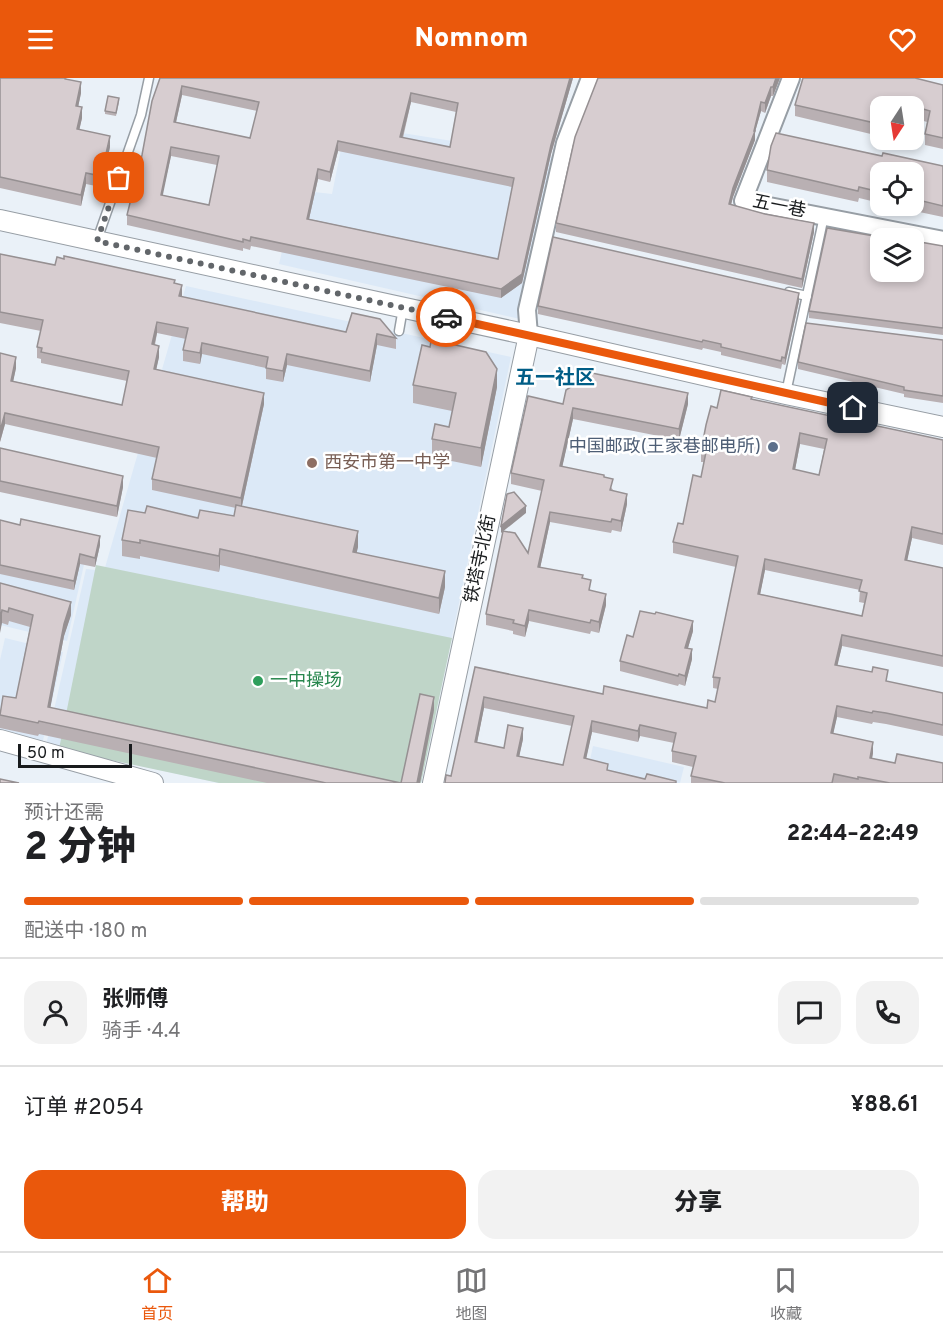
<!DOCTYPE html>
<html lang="zh">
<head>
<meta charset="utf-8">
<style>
  :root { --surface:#fff; --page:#f2f2f2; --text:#202124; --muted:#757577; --line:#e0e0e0; --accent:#ea580c }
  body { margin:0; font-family:Overpass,"Noto Sans SC",sans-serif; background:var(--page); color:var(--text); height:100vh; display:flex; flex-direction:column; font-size:22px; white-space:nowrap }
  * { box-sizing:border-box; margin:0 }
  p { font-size:20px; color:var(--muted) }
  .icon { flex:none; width:33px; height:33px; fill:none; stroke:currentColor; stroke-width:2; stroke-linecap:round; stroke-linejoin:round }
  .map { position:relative; height:705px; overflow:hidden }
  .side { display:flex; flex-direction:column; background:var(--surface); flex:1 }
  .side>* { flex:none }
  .needle { width:39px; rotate:192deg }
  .fabs { position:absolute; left:870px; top:18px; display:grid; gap:12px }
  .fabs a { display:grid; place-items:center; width:54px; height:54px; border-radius:12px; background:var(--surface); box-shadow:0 3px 9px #0003; font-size:30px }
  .scale { position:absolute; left:18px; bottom:15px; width:114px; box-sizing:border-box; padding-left:6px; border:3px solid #181b1d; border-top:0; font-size:16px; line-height:21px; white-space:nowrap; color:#181b1d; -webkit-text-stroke:4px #fff; paint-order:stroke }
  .pin { position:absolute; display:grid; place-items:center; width:51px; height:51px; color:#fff; margin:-26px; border-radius:12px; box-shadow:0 3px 9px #0006 }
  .courier { position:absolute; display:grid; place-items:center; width:60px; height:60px; margin:-30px; border:4px solid #ea580c; border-radius:50%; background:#fff; color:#222; box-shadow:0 2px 8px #0007 }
  .headline em { font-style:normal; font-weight:800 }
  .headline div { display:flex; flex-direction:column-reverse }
  .headline { display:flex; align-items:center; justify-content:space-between; height:102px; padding:0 24px }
  h1 { font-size:39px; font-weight:800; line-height:45px }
  .bar { display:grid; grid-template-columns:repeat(4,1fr); gap:9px 6px; align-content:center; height:72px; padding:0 24px }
  .bar i { height:8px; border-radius:4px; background:var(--line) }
  .bar .active { background:var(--accent) }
  .bar p { grid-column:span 4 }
  .line { display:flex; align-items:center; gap:15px; padding:0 24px; border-top:2px solid var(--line) }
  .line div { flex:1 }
  .round { display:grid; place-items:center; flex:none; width:63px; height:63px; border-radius:18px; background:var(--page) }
  .cta { display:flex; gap:12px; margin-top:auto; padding:12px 24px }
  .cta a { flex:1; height:69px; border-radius:18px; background:var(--accent); color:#fff; font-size:24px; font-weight:800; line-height:69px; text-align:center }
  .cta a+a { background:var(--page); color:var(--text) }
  header { display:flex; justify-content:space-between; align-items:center; height:78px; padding:0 24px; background:var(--accent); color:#fff; font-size:27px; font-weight:800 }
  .tab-bar { display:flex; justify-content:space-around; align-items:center; height:84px; border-top:2px solid var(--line); background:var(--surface); font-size:16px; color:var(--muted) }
  .tab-bar a { display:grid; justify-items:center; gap:3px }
  .tab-bar .active { color:var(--accent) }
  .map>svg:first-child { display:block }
</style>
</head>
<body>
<header><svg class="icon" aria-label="menu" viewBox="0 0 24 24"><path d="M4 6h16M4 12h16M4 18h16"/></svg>Nomnom<svg class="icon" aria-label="heart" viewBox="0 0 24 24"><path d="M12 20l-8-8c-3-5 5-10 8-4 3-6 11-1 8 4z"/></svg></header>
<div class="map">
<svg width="943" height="705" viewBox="0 0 943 705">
  <rect width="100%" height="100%" fill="#eaf1f8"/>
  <!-- built -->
  <g fill="#dce9f7">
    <path d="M 346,46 L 558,80 L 520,241 L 279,186 L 296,112 L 332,116 Z"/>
    <path d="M 186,208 L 511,279 L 421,705 L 219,705 L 46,667 L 86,491 L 104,493 Z"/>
    <path d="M 0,450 L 87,473 L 67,563 L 0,547 Z"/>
    <path d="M 5,560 L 63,574 L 42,667 L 0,658 L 0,582 Z"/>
    <path d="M 593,668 L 684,689 L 680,705 L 585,705 Z"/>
  </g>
  <!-- green -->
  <path fill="#bfd5c8" d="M 96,487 L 452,560 L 421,705 L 219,705 L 59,671 Z"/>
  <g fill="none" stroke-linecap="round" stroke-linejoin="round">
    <defs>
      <g id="service">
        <path d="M 97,162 L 141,37 L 149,0"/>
        <path d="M 789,214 L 807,218"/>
        <path d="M 399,253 L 403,230"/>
        <path d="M 786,315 L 824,138"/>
      </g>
      <g id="minor">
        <path d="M 791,0 L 743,123 L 943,162"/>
        <path d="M 529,257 L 527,232 L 565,65 L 590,0"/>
      </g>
      <g id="tertiary">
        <path d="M 0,142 L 529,257 L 786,316 L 943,349"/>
        <path d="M 0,662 L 153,705"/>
        <path d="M 433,705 L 529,257"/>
      </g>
    </defs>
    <!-- service casing -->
    <use href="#service" stroke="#979ea5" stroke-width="11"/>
    <!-- minor casing -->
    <use href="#minor" stroke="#979ea5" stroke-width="20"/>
    <!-- tertiary casing -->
    <use href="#tertiary" stroke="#979ea5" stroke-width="22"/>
    <!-- service -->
    <use href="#service" stroke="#fff" stroke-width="8"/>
    <!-- minor -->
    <use href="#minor" stroke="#fff" stroke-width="16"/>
    <!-- tertiary -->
    <use href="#tertiary" stroke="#fff" stroke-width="20"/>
  </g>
  <!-- wall -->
  <g fill="#b9b0b3" fill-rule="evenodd">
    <path d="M 0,0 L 66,0 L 81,15 L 78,29 L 82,40 L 79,52 L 110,69 L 101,109 L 86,106 L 81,128 L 0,110 Z"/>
    <path d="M 159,0 L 573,0 L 551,76 L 522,205 L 501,220 L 251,168 L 250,172 L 243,170 L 243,173 L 127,147 L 127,137 L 142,77 L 159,4 ZM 182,17 L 257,33 L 250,60 L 176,44 ZM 411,24 L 456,34 L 450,69 L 403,60 ZM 338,73 L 512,109 L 498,181 L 309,141 L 318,101 L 330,104 ZM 171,78 L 217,87 L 209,127 L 162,117 Z"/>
    <path d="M 598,0 L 780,0 L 773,18 L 771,18 L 765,35 L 761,33 L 755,54 L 755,62 L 733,119 L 731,126 L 814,154 L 802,210 L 556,154 L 556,145 Z"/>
    <path d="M 943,7 L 943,71 L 925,67 L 925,56 L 927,44 L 914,40 L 914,28 L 880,28 L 880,35 L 875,57 L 795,38 L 795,27 Z"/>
    <path d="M 119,24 L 116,38 L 105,36 L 105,33 Z"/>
    <path d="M 882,78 L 943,88 L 943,139 L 891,128 L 914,128 L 914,94 L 880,94 L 880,125 L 859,120 L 858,124 L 767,104 L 767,92 Z"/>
    <path d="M 880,160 L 943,168 L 943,257 L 809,240 L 809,233 Z"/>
    <path d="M 0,176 L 55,187 L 175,205 L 181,219 L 346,254 L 352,235 L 396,260 L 396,271 L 377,267 L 370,304 L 287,287 L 283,304 L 266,301 L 266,290 L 202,276 L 200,286 L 183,283 L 183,272 L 186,261 L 157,255 L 155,267 L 159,279 L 156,291 L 264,326 L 242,428 L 358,469 L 356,475 L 445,509 L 439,536 L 220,487 L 219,494 L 140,478 L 140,481 L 122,478 L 122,462 L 145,435 L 198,440 L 234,438 L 236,430 L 152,412 L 152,401 L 157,380 L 5,346 L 0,364 L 0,275 L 16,290 L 13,303 L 122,327 L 127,303 L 41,285 L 41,281 L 37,280 L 37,269 L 41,253 L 0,245 Z"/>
    <path d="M 799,223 L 785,287 L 782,286 L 781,291 L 721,277 L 721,274 L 703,270 L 702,272 L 538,236 L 538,228 Z"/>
    <path d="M 943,262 L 943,325 L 904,319 L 904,316 L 798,291 L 798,284 Z"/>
    <path d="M 430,269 L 497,309 L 481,389 L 432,379 L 432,361 L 449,349 L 452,333 L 413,325 L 413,307 Z"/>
    <path d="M 752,321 L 943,362 L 943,467 L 912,460 L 907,482 L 943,490 L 943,589 L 842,568 L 837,587 L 888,604 L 943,615 L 943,658 L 886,646 L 873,644 L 872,646 L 837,639 L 833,655 L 873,675 L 872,680 L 943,705 L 691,705 L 691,698 L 693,689 L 672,684 L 672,673 L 674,665 L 640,658 L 638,664 L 592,654 L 586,680 L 608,692 L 645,701 L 451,698 L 475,589 L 603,616 L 707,630 L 715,624 L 718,611 L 713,610 L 713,599 L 736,489 L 673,475 L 673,464 L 683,446 L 701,399 L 704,384 L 701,384 L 701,373 L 717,330 ZM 800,366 L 824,371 L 819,397 L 795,392 ZM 765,492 L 860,512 L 859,524 L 864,525 L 862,538 L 760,516 ZM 484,630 L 572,648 L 563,687 L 519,678 L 523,661 L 504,670 L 477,664 Z"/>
    <path d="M 563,326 L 688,326 L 679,362 L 573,341 L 562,389 L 604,399 L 613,412 L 627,426 L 621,454 L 612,452 L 611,455 L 550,444 L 540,490 L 583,500 L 591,513 L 606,527 L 599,555 L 591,553 L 590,556 L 529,543 L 525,559 L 513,556 L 513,553 L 486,547 L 486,536 L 528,475 L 542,413 L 511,406 L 511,395 Z"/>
    <path d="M 0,370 L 123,409 L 117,439 L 0,414 Z"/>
    <path d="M 0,442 L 100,467 L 95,489 L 80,486 L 74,512 L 0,496 Z"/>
    <path d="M 0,505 L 71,537 L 64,558 L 50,630 L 401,705 L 434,632 L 420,705 L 267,705 L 39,656 L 38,658 L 0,650 L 0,633 L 16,620 L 30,549 L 9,543 L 8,547 L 2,545 Z"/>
    <path d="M 693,553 L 688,570 L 692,581 L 685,608 L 679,606 L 678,608 L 620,593 L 620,583 L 633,559 Z"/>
  </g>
  <!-- shaded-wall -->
  <g fill="#969092">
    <path d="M 570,0 L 573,0 L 551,76 L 522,205 L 501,220 L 501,211 L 551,67 Z"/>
    <path d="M 776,0 L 780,0 L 773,18 L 773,9 Z"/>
    <path d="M 81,4 L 81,15 L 76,39 L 76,28 Z"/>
    <path d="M 182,8 L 182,17 L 174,53 L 174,44 Z"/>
    <path d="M 771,9 L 771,18 L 765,35 L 765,25 Z"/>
    <path d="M 411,15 L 411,24 L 400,69 L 400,59 Z"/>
    <path d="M 881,21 L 880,35 L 875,57 L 875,45 Z"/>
    <path d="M 761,24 L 761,33 L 755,54 L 755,62 L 733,119 L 729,135 L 729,126 L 733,110 L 754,53 Z"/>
    <path d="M 82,29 L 82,40 L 77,62 L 77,51 Z"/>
    <path d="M 110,58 L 110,69 L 101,109 L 101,98 Z"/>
    <path d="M 338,63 L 338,73 L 330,104 L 330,94 Z"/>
    <path d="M 171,69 L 171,78 L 161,126 L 161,117 Z"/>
    <path d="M 318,91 L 318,101 L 307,150 L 307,141 Z"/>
    <path d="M 86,95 L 86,106 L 81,128 L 81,117 Z"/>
    <path d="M 814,145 L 814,154 L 802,210 L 802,201 Z"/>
    <path d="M 182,207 L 182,218 L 179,229 L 179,218 Z"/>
    <path d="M 799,215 L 799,223 L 785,287 L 785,280 Z"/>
    <path d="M 157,244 L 157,255 L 152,277 L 152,266 Z"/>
    <path d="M 377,256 L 377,267 L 370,304 L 370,293 Z"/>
    <path d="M 202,265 L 202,276 L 200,286 L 200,275 Z"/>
    <path d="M 159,268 L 159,279 L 154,302 L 154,291 Z"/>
    <path d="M 287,276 L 287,287 L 283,304 L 283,293 Z"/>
    <path d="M 16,279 L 16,290 L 11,314 L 11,303 Z"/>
    <path d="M 497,291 L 497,309 L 481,389 L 481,370 Z"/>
    <path d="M 264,315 L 264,326 L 241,432 L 241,420 Z"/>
    <path d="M 688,315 L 688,326 L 679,362 L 679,351 Z"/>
    <path d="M 573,330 L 573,341 L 560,399 L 560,388 Z"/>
    <path d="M 5,335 L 5,346 L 0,364 L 0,353 Z"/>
    <path d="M 800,355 L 800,366 L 793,402 L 793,391 Z"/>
    <path d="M 123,398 L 123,409 L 117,439 L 117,428 Z"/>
    <path d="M 627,416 L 627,426 L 621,454 L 621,443 Z"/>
    <path d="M 526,428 L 526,435 L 501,455 L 501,448 Z"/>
    <path d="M 550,434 L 550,444 L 538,500 L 538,489 Z"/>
    <path d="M 912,449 L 912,460 L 905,493 L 905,482 Z"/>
    <path d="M 358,453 L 358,469 L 353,490 L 353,474 Z"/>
    <path d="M 100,458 L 100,467 L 95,489 L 95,480 Z"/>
    <path d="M 220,471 L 220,487 L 219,494 L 219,478 Z"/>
    <path d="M 80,476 L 80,486 L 74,512 L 74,503 Z"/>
    <path d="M 765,481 L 765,492 L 758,527 L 758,516 Z"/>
    <path d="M 445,493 L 445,509 L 439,536 L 439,520 Z"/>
    <path d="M 606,516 L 606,527 L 599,555 L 599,544 Z"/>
    <path d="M 71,524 L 71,537 L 64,558 L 48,642 L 48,629 L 64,546 Z"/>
    <path d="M 2,532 L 2,545 L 0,555 L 0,542 Z"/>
    <path d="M 529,532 L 529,543 L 525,559 L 525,548 Z"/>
    <path d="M 693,543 L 693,553 L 685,580 L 685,570 Z"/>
    <path d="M 842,557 L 842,568 L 835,598 L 835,587 Z"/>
    <path d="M 692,571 L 692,581 L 685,608 L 685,598 Z"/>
    <path d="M 434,619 L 434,632 L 420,705 L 417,705 Z"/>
    <path d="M 484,619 L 484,630 L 475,675 L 475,664 Z"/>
    <path d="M 837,628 L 837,639 L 831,666 L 831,655 Z"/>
    <path d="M 592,643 L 592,654 L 584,691 L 584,680 Z"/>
    <path d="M 640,647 L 640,658 L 638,664 L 638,653 Z"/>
    <path d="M 523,650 L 523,661 L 517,689 L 517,678 Z"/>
    <path d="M 873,664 L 873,675 L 870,691 L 870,680 Z"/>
  </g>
  <!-- building -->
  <g fill="#d7cdd0" stroke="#969092" stroke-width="1.5" fill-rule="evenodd">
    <path d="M 0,0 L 65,0 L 65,1 L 81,4 L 76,28 L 82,29 L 77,51 L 110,58 L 101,98 L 86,95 L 81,117 L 0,99 Z"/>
    <path d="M 160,0 L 570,0 L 551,67 L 522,196 L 501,211 L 251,159 L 250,163 L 243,161 L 243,164 L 127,137 L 142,77 L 152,23 ZM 182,8 L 259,24 L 250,60 L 174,44 ZM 411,15 L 458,25 L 450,69 L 400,59 ZM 338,63 L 514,100 L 498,181 L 307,141 L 318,91 L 330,94 ZM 171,69 L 219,78 L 209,127 L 161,117 Z"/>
    <path d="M 598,0 L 776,0 L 773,9 L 771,9 L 765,25 L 761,24 L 754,53 L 755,53 L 733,110 L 729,126 L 765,136 L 814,145 L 802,201 L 556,145 L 575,59 Z"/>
    <path d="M 803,0 L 915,0 L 943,7 L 943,60 L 925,56 L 930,33 L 903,25 L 902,27 L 881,21 L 875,45 L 795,27 Z"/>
    <path d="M 108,18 L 119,20 L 116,35 L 105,33 Z"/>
    <path d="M 776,55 L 882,78 L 883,75 L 943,88 L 943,128 L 914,121 L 914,94 L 880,94 L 880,114 L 859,109 L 858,113 L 767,92 L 771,68 Z"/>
    <path d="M 827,150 L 886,160 L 880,160 L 880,194 L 914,194 L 914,163 L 943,168 L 943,250 L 809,233 Z"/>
    <path d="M 553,159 L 799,215 L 785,280 L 782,279 L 781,283 L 721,269 L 721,266 L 703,262 L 702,264 L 538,228 Z"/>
    <path d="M 0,176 L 55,187 L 57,179 L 64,181 L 64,178 L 175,202 L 174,205 L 182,207 L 179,218 L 346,254 L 352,235 L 380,241 L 396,260 L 377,256 L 370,293 L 287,276 L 283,293 L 266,290 L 268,279 L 202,265 L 200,275 L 183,272 L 188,250 L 157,244 L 152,266 L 159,268 L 154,291 L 264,315 L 241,420 L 152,401 L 159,369 L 5,335 L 0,353 L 0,275 L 16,279 L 11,303 L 122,327 L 129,293 L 41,274 L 42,270 L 37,269 L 43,242 L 0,234 Z"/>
    <path d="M 806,245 L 943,262 L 943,318 L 904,312 L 904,309 L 798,284 Z"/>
    <path d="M 431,263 L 438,263 L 486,274 L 497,291 L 481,370 L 432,361 L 435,346 L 449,349 L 456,315 L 413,307 L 422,267 L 430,269 Z"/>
    <path d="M 592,295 L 688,315 L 679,351 L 573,330 L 560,388 L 604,397 L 604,399 L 613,401 L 610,412 L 627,416 L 621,443 L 612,441 L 611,444 L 550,434 L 538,489 L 583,497 L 582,500 L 591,502 L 589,512 L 606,516 L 599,544 L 591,542 L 590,545 L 529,532 L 525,548 L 513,545 L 514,542 L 486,536 L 503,453 L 515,455 L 528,475 L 544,402 L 511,395 L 528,318 L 563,326 L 566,312 Z"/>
    <path d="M 721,312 L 752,319 L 751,321 L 943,362 L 943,456 L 912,449 L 905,482 L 943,490 L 943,578 L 842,557 L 835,587 L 872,594 L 873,589 L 888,592 L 886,603 L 943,615 L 943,647 L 886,635 L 873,633 L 872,635 L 837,628 L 831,655 L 873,664 L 870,680 L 895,685 L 897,676 L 943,685 L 943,705 L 890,705 L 858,699 L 858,701 L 834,696 L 832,705 L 725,705 L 691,698 L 696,678 L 672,673 L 676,655 L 640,647 L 638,653 L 592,643 L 584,680 L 608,686 L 607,692 L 645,701 L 647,696 L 676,703 L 676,705 L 445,705 L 446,697 L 451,698 L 475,589 L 603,616 L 604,608 L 707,630 L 708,622 L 715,624 L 720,600 L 713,599 L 738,478 L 673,464 L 678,445 L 683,446 L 693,397 L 701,399 L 706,374 L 701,373 L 706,347 L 711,328 L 717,330 ZM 800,355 L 827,361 L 819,397 L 793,391 ZM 765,481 L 862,502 L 859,513 L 867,515 L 862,538 L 758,516 ZM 484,619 L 574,638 L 563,687 L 517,678 L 523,650 L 508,647 L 504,670 L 475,664 Z"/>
    <path d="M 0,370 L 123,398 L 117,428 L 0,403 Z"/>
    <path d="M 514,414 L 526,428 L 501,448 L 507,416 Z"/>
    <path d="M 236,427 L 358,453 L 353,474 L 445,493 L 439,520 L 220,471 L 219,478 L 140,462 L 140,465 L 122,462 L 128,432 L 145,435 L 147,428 L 198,440 L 200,432 L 234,438 Z"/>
    <path d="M 21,441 L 100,458 L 95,480 L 80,476 L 74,503 L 0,487 L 0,442 L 20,447 Z"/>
    <path d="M 0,505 L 71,524 L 64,546 L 48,629 L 401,705 L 420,616 L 434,619 L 417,705 L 326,705 L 39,643 L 38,645 L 0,637 L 3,618 L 16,620 L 33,537 L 9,530 L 8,534 L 2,532 L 0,542 Z"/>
    <path d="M 640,533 L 655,536 L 656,534 L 693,543 L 685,570 L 692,571 L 685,598 L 679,596 L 678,598 L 620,583 L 627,557 L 633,559 Z"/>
    <path d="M 0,701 L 19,705 L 0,705 Z"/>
  </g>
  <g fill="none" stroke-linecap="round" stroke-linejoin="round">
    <!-- done -->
    <path stroke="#62666a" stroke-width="6" stroke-dasharray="0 10.8" d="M 119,100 L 97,163 L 446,239"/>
    <!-- route -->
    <path stroke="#ea580c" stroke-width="8" d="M 446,239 L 853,330"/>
  </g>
  <!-- markers -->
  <circle fill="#5c6f8a" stroke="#fff" stroke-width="2" cx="773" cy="369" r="6"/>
  <circle fill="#8d6e63" stroke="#fff" stroke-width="2" cx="312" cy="385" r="6"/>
  <circle fill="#2e9e5b" stroke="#fff" stroke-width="2" cx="258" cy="603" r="6"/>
  <g text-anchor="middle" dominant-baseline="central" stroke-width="5" stroke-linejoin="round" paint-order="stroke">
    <!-- street labels -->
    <g font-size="18" fill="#181b1d" stroke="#fff">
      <text transform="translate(779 129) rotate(11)">五一巷</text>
      <text transform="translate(481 481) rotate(-78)">铁塔寺北街</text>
    </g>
    <!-- service labels -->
    <g font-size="18" fill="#4e5e75" stroke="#fff" text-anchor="end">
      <text x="761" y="369">中国邮政(王家巷邮电所)</text>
    </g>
    <!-- education labels -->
    <g font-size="18" fill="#785e54" stroke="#fff" text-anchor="start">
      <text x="324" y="385">西安市第一中学</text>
    </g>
    <!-- leisure labels -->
    <g font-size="18" fill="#27864d" stroke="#fff" text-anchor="start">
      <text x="270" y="603">一中操场</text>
    </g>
    <!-- neighbourhood labels -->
    <g font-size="20" font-weight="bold" fill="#005d86" stroke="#fff">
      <text x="555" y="301">五一社区</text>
    </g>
  </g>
</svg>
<div class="fabs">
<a><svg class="needle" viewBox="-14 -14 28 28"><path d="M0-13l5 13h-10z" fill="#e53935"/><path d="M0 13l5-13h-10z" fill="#757577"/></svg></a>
<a><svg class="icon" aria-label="locate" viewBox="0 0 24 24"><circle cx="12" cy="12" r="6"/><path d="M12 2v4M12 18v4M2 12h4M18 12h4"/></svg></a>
<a><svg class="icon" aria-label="layers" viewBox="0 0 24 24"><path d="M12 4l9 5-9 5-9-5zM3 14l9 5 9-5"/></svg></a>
</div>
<div class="scale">50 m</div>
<div class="pin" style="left:119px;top:100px;background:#ea580c"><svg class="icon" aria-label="bag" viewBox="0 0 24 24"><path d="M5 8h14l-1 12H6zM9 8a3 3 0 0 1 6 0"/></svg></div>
<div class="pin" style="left:853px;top:330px;background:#1f2937"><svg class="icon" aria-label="home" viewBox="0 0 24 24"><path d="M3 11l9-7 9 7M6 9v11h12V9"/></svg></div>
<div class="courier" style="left:446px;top:239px"><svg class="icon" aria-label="car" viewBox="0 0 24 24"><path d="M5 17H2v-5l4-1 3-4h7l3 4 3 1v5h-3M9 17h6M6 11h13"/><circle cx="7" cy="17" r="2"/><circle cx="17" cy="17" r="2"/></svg></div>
</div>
<section class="side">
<div class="headline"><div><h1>2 分钟</h1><p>预计还需</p></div><em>22:44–22:49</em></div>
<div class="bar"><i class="active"></i><i class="active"></i><i class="active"></i><i></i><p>配送中 · 180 m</p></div>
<div class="line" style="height:108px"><a class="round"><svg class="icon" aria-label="person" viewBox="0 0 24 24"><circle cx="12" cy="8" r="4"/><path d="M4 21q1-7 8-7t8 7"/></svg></a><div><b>张师傅</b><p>骑手 · 4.4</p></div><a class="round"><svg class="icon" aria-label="chat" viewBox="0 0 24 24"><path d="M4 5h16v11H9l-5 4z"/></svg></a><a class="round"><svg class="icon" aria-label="phone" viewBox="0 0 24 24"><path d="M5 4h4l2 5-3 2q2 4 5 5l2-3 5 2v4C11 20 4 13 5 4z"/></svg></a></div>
<div class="line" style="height:78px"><div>订单 #2054</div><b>¥88.61</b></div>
<div class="cta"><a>帮助</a><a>分享</a></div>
</section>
<nav class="tab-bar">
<a class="active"><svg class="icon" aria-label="home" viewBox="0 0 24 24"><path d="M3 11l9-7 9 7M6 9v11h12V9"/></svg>首页</a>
<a><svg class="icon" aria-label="map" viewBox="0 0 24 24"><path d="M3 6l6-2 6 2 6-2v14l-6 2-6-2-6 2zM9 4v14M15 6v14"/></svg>地图</a>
<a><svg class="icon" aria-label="saved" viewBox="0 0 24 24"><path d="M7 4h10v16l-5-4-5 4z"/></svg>收藏</a>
</nav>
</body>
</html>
